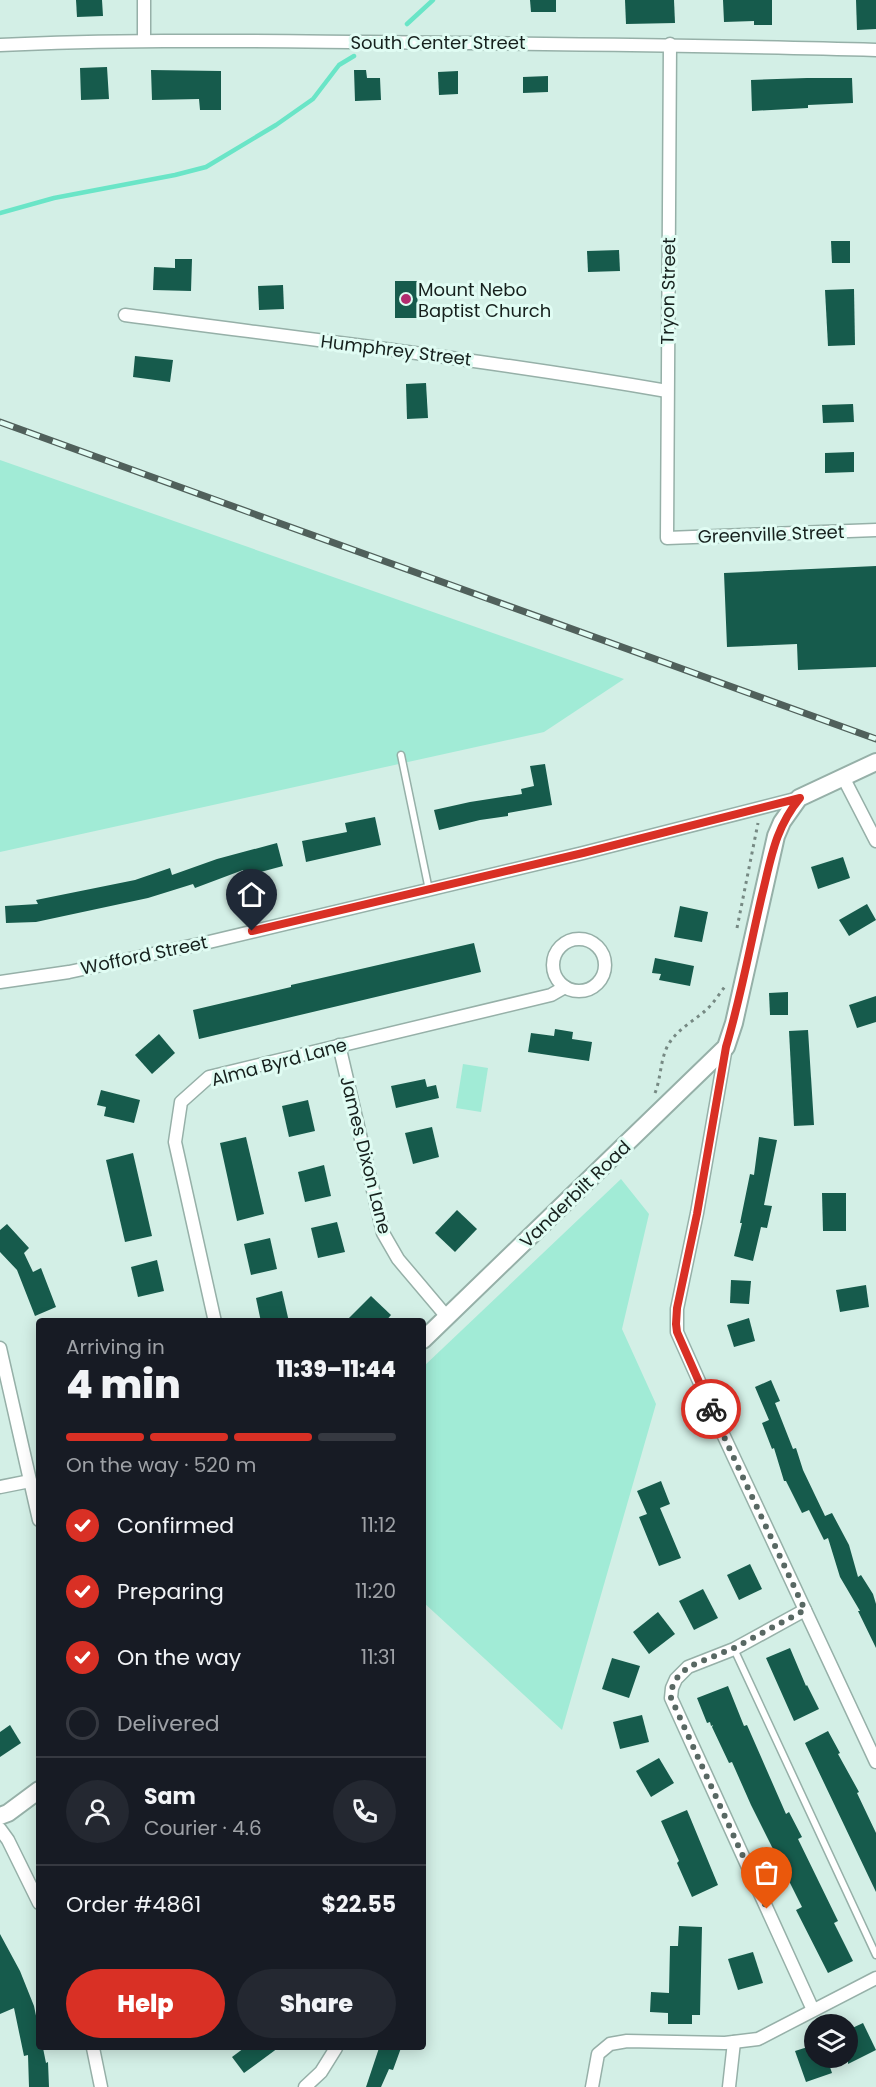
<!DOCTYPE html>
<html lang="en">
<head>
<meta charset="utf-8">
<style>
  :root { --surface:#171b24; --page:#242831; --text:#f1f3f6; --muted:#9ea1a6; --line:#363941; --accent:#d93025 }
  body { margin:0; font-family:Poppins,sans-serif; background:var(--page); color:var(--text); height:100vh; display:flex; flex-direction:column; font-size:22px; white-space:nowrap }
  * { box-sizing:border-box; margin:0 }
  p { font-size:20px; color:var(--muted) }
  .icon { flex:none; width:33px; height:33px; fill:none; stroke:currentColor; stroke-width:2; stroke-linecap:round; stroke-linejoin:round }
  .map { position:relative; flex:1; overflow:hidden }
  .panel { position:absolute; left:36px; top:1318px; width:390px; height:732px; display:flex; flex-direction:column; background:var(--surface); border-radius:6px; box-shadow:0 3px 15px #0003 }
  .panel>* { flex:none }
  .controls { position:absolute; left:804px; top:2014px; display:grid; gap:12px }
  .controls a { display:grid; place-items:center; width:54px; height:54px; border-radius:50%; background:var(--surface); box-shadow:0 3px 15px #0003; font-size:30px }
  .pin { position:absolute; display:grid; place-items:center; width:51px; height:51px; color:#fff; margin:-62px -26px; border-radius:50% 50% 50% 0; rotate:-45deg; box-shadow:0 0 6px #0007 }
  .pin .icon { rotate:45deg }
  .courier { position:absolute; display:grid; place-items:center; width:60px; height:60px; margin:-30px; border:4px solid #d93025; border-radius:50%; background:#fff; color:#222; box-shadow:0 2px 8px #0007 }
  .overview em { font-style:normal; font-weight:800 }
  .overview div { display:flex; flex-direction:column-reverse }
  .overview { display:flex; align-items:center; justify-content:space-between; height:102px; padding:0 30px }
  h1 { font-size:39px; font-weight:800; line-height:45px }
  .bar { display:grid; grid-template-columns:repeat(4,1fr); gap:9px 6px; align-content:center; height:72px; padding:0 30px }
  .bar i { height:8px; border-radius:4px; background:var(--line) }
  .bar .selected { background:var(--accent) }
  .bar p { grid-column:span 4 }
  .line { display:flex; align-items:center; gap:15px; padding:0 30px; border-top:2px solid var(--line) }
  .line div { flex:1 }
  .round { display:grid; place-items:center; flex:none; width:63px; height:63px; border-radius:32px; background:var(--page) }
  ol { padding:0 30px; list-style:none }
  li { display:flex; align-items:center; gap:18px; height:66px }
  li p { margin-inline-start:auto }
  li .icon { padding:6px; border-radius:50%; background:var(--accent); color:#fff; stroke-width:4 }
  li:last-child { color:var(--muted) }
  li i { width:33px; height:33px; border:3px solid var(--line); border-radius:50% }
  .primary-button { display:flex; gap:12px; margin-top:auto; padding:12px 30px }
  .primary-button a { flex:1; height:69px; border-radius:36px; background:var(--accent); color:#fff; font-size:24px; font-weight:800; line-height:69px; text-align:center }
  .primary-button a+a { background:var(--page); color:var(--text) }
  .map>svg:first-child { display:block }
</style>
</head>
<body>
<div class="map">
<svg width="876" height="2087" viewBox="0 0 876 2087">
  <rect width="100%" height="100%" fill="#d3efe6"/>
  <!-- green -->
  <g fill="#a1ebd6">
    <path d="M 0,460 L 624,679 L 544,732 L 0,852 Z"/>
    <path d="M 463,1064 L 488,1068 L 481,1112 L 456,1108 Z"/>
    <path d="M 621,1179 L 649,1214 L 622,1329 L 656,1404 L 562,1730 L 423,1602 L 423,1367 Z"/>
  </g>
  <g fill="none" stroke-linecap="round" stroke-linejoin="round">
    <!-- stream -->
    <g stroke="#6ae5c7" stroke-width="4.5">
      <path d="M 407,24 L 433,0"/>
      <path d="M 0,213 L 54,198 L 175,175 L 206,167 L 276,125 L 313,99 L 339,65 L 354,56"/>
    </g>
  </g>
  <!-- building -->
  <g fill="#165b4c">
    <path d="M 76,0 L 102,0 L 103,16 L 77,17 Z"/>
    <path d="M 530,0 L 556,0 L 556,12 L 531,12 Z"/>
    <path d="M 625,0 L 674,0 L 675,23 L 626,24 Z"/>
    <path d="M 723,0 L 772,0 L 772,25 L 754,25 L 754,21 L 724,22 Z"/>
    <path d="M 856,0 L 876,0 L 876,29 L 857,30 Z"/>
    <path d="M 107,67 L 109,99 L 81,100 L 80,68 Z"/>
    <path d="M 151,70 L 221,71 L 221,110 L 200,110 L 199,99 L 152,100 Z"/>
    <path d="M 354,70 L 366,70 L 367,78 L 380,78 L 381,100 L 355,101 Z"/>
    <path d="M 458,71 L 458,94 L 439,95 L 438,72 Z"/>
    <path d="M 548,76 L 548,92 L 523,93 L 523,77 Z"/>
    <path d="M 807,78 L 852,78 L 853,103 L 808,105 L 808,108 L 752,111 L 751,80 Z"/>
    <path d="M 831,241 L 850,241 L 850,263 L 832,263 Z"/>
    <path d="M 619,250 L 620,271 L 588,272 L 587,251 Z"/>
    <path d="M 175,259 L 192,259 L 191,291 L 153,290 L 154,267 L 175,268 Z"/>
    <path d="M 395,281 L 417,281 L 418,318 L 395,318 Z"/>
    <path d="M 283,285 L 284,309 L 259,310 L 258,286 Z"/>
    <path d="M 854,289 L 855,345 L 828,346 L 825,290 Z"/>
    <path d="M 135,356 L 173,360 L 170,382 L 133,377 Z"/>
    <path d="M 426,383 L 428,418 L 407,419 L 406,384 Z"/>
    <path d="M 853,404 L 854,422 L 823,423 L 822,405 Z"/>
    <path d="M 854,452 L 854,472 L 825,473 L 825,453 Z"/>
    <path d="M 876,566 L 876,667 L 798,670 L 797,644 L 727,647 L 724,573 Z"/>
    <path d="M 545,764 L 552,805 L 508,813 L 508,816 L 480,820 L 439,830 L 434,810 L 470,802 L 522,794 L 521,789 L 534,786 L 530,766 Z"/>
    <path d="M 375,817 L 381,845 L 306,862 L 302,841 L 347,832 L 345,823 Z"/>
    <path d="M 277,843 L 283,866 L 245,876 L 243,870 L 195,888 L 193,884 L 148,898 L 36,922 L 6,923 L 5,906 L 38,904 L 36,900 L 135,880 L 170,868 L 172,875 L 217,859 Z"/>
    <path d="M 843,857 L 850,878 L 818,889 L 811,867 Z"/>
    <path d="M 867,904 L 876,920 L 849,936 L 839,920 Z"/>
    <path d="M 680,906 L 708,912 L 702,942 L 674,937 Z"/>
    <path d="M 474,943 L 481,972 L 199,1039 L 193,1010 L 291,987 L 291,985 Z"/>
    <path d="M 655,958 L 694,966 L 690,986 L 659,980 L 661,974 L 652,973 Z"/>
    <path d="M 788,992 L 788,1015 L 770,1015 L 769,993 Z"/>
    <path d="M 876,996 L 876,1022 L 857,1028 L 849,1005 Z"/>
    <path d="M 555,1029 L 573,1032 L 572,1039 L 592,1042 L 589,1061 L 528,1052 L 531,1033 L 554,1036 Z"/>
    <path d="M 808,1030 L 814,1125 L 794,1126 L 789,1031 Z"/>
    <path d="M 159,1034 L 175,1053 L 152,1074 L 135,1055 Z"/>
    <path d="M 425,1079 L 427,1087 L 436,1085 L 439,1098 L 396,1108 L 391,1086 Z"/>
    <path d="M 101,1090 L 140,1100 L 134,1123 L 104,1116 L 106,1107 L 97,1105 Z"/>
    <path d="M 308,1100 L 315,1131 L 289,1137 L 282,1106 Z"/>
    <path d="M 432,1127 L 439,1157 L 413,1164 L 405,1133 Z"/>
    <path d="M 246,1137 L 264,1214 L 237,1221 L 220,1143 Z"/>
    <path d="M 759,1137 L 777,1140 L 764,1205 L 772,1206 L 767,1228 L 761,1227 L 753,1261 L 734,1256 L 742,1223 L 740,1223 L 750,1174 L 754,1175 Z"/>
    <path d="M 133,1153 L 152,1236 L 125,1242 L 106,1160 Z"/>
    <path d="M 324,1165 L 331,1196 L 305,1202 L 298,1172 Z"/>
    <path d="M 822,1193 L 846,1193 L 846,1231 L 823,1231 Z"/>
    <path d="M 457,1210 L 477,1229 L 455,1252 L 435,1233 Z"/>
    <path d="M 337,1222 L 345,1252 L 318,1258 L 311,1228 Z"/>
    <path d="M 7,1224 L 29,1248 L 24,1253 L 33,1272 L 41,1268 L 56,1307 L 35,1316 L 17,1270 L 0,1252 L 0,1230 Z"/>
    <path d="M 270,1238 L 277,1269 L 251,1275 L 244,1244 Z"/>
    <path d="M 157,1260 L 164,1291 L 138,1297 L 131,1267 Z"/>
    <path d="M 731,1280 L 751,1281 L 749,1304 L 730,1303 Z"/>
    <path d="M 866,1285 L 869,1307 L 840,1312 L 836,1290 Z"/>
    <path d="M 282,1291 L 289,1322 L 261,1322 L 256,1298 Z"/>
    <path d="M 371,1296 L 391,1315 L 385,1322 L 345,1322 Z"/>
    <path d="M 749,1318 L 755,1341 L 734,1347 L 727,1325 Z"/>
    <path d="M 771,1380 L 780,1401 L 775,1403 L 793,1449 L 796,1448 L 803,1470 L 825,1516 L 832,1513 L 849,1545 L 858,1577 L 861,1575 L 873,1594 L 876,1604 L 876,1648 L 858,1611 L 860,1611 L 840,1577 L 828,1538 L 824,1540 L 809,1510 L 802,1513 L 786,1481 L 784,1481 L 774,1448 L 772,1449 L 762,1423 L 769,1420 L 755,1387 Z"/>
    <path d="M 661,1481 L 670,1504 L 660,1508 L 681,1558 L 659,1566 L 639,1517 L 647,1514 L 637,1491 Z"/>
    <path d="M 750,1564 L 762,1589 L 739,1600 L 727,1575 Z"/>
    <path d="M 703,1589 L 718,1618 L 694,1630 L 679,1601 Z"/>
    <path d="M 658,1612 L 675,1634 L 649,1654 L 633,1632 Z"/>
    <path d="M 790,1648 L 806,1686 L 807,1685 L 819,1709 L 794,1721 L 766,1658 Z"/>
    <path d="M 612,1658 L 640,1666 L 629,1698 L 602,1689 Z"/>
    <path d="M 728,1686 L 744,1726 L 747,1725 L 786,1814 L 789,1812 L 802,1837 L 798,1839 L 838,1921 L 834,1923 L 853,1961 L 828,1973 L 796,1910 L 802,1907 L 751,1805 L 732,1762 L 729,1763 L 712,1727 L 713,1725 L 711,1726 L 710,1722 L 707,1723 L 697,1698 Z"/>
    <path d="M 642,1715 L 649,1742 L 620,1749 L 613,1722 Z"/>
    <path d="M 10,1725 L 21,1743 L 0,1757 L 0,1732 Z"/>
    <path d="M 828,1731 L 840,1753 L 838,1754 L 859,1792 L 857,1793 L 876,1833 L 876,1892 L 805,1743 Z"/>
    <path d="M 659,1758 L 674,1783 L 651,1797 L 636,1771 Z"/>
    <path d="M 687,1810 L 718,1885 L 692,1897 L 677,1863 L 679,1861 L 661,1821 Z"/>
    <path d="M 679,1926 L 702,1927 L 700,2015 L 692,2015 L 692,2024 L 668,2024 L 668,2013 L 650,2012 L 651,1992 L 669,1993 L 670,1946 L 678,1946 Z"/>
    <path d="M 0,1934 L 20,1971 L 34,2006 L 39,2030 L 39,2048 L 43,2048 L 46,2063 L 48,2062 L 49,2087 L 29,2087 L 28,2055 L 24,2056 L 14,2008 L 0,2014 Z"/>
    <path d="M 753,1952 L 763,1983 L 738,1990 L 728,1959 Z"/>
    <path d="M 863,2023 L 876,2050 L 848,2064 L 848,2030 Z"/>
    <path d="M 814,2045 L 814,2058 L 827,2058 L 832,2073 L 806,2082 L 795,2051 Z"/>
    <path d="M 244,2048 L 278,2048 L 244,2073 L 232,2057 Z"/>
    <path d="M 379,2048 L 401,2048 L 393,2070 L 389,2069 L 381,2087 L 366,2087 Z"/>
  </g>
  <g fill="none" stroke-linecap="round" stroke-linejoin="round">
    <defs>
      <g id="service">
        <path d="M 401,755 L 429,890"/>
        <path d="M 734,1649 L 876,1955"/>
      </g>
      <g id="minor">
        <path d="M 144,40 L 144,0"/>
        <path d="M 670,44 L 667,538 L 876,530"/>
        <path d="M 0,45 C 123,39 245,41 368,42 C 537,44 706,45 876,50"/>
        <path d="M 125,315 C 306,339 487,360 667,391"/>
        <path d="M 843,777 L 876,841"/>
        <circle cx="579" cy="965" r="26"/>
        <path d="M 0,982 L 69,972 L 209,942 L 583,853 L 799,798"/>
        <path d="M 339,1045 L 383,1233 L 398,1259 L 447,1317"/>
        <path d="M 726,1047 L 697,1213 L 677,1309 L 677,1332 L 715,1417 L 876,1762"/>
        <path d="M 215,1322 L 175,1142 L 181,1102 L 209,1077 L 551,995 L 565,987"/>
        <path d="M 0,1348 L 39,1520"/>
        <path d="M 0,1487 L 30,1481"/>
        <path d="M 805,1610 L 734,1649 L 688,1667 L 676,1679 L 672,1688 L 671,1698 L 813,2010"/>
        <path d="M 0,1829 L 8,1840 L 39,1903"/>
        <path d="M 93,2048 L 101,2087"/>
        <path d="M 305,2087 L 321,2072 L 336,2048"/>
        <path d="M 592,2087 L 598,2054 L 610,2044 L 627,2041 L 725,2043 L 758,2039 L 876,1978"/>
        <path d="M 729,2087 L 734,2042"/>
      </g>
      <g id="tertiary">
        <path d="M 423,1340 L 726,1047 L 734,1023 L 776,836 L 782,822 L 799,798 L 876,762"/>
        <path d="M 0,1816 L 8,1813 L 39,1790"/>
      </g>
    </defs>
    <!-- service casing -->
    <use href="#service" stroke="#96b0a8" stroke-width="9"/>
    <!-- minor casing -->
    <use href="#minor" stroke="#96b0a8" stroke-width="15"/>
    <!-- tertiary casing -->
    <use href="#tertiary" stroke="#96b0a8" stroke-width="20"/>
    <!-- path -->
    <g stroke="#768983" stroke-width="3" stroke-dasharray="3 4.5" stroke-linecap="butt">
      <path d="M 737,928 L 758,823"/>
      <path d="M 655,1093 C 661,1078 660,1062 667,1047 C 675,1031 692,1022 705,1011 C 713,1004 720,993 726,985"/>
    </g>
    <!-- service -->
    <use href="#service" stroke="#fff" stroke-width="6"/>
    <!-- minor -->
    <use href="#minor" stroke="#fff" stroke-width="12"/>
    <!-- tertiary -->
    <use href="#tertiary" stroke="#fff" stroke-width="16"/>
    <defs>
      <path id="rail" d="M 0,422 L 876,739"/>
    </defs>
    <!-- rail casing -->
    <use href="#rail" stroke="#50605b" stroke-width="7"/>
    <!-- rail -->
    <use href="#rail" stroke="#e0fcf3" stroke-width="4.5" stroke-dasharray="14" stroke-linecap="butt"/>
  </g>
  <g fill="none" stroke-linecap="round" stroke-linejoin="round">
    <!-- done -->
    <path stroke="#586863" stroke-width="6" stroke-dasharray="0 10.8" d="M 711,1409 L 805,1610 L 734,1648 L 688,1667 L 676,1679 L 672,1688 L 671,1698 L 767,1909"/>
    <!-- route -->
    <path stroke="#d93025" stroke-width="8" d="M 252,931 L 583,853 L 800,798 C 775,828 771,859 762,895 C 750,946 741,997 726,1047 L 697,1214 L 677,1308 L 676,1324 L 677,1332 L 711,1409"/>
  </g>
  <!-- markers -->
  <circle fill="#b22c6f" stroke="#e0fcf3" stroke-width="2" cx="406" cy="299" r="6"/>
  <g text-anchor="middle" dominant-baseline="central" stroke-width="6" stroke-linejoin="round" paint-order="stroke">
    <!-- street labels -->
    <g font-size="18" fill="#16201d" stroke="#e0fcf3">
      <text x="438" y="42">South Center Street</text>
      <text transform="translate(668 291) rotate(-89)">Tryon Street</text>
      <text transform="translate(396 350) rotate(7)">Humphrey Street</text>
      <text transform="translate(771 534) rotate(-2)">Greenville Street</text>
      <text transform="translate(144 955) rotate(-12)">Wofford Street</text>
      <text transform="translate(279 1062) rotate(-15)">Alma Byrd Lane</text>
      <text transform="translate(366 1155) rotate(76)">James Dixon Lane</text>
      <text transform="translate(575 1194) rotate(-44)">Vanderbilt Road</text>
    </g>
    <!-- poi labels -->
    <g font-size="18" fill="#16201d" stroke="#e0fcf3" text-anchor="start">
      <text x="418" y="289">Mount Nebo<tspan x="418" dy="21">Baptist Church</tspan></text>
    </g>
  </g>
</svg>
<div class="controls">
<a><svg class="icon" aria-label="layers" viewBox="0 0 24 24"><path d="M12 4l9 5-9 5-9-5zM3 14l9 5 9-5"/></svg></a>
</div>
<div class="pin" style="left:767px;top:1909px;background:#ea580c"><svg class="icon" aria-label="bag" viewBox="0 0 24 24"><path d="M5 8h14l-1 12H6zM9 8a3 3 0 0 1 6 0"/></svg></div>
<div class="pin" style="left:252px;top:931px;background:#1f2937"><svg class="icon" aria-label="home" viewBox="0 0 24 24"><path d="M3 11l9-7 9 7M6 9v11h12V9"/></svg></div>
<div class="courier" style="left:711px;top:1409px"><svg class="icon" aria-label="bike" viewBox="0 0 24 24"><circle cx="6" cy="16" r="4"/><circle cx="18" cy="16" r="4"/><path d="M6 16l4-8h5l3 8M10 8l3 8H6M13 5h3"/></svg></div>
<section class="panel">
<div class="overview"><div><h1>4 min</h1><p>Arriving in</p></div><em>11:39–11:44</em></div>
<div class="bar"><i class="selected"></i><i class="selected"></i><i class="selected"></i><i></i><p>On the way · 520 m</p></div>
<ol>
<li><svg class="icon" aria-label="check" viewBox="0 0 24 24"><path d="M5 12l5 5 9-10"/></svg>Confirmed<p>11:12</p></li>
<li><svg class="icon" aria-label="check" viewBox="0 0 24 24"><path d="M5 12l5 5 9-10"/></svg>Preparing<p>11:20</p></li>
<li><svg class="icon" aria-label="check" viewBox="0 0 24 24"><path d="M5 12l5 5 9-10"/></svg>On the way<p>11:31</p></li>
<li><i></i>Delivered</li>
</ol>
<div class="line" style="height:108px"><a class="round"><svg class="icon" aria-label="person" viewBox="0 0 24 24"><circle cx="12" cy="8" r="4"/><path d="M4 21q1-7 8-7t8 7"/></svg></a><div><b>Sam</b><p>Courier · 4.6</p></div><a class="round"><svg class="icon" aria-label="phone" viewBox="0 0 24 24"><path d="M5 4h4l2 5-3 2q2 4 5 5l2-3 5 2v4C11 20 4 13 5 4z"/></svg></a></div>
<div class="line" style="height:78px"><div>Order #4861</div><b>$22.55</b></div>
<div class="primary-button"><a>Help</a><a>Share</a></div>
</section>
</div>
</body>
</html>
